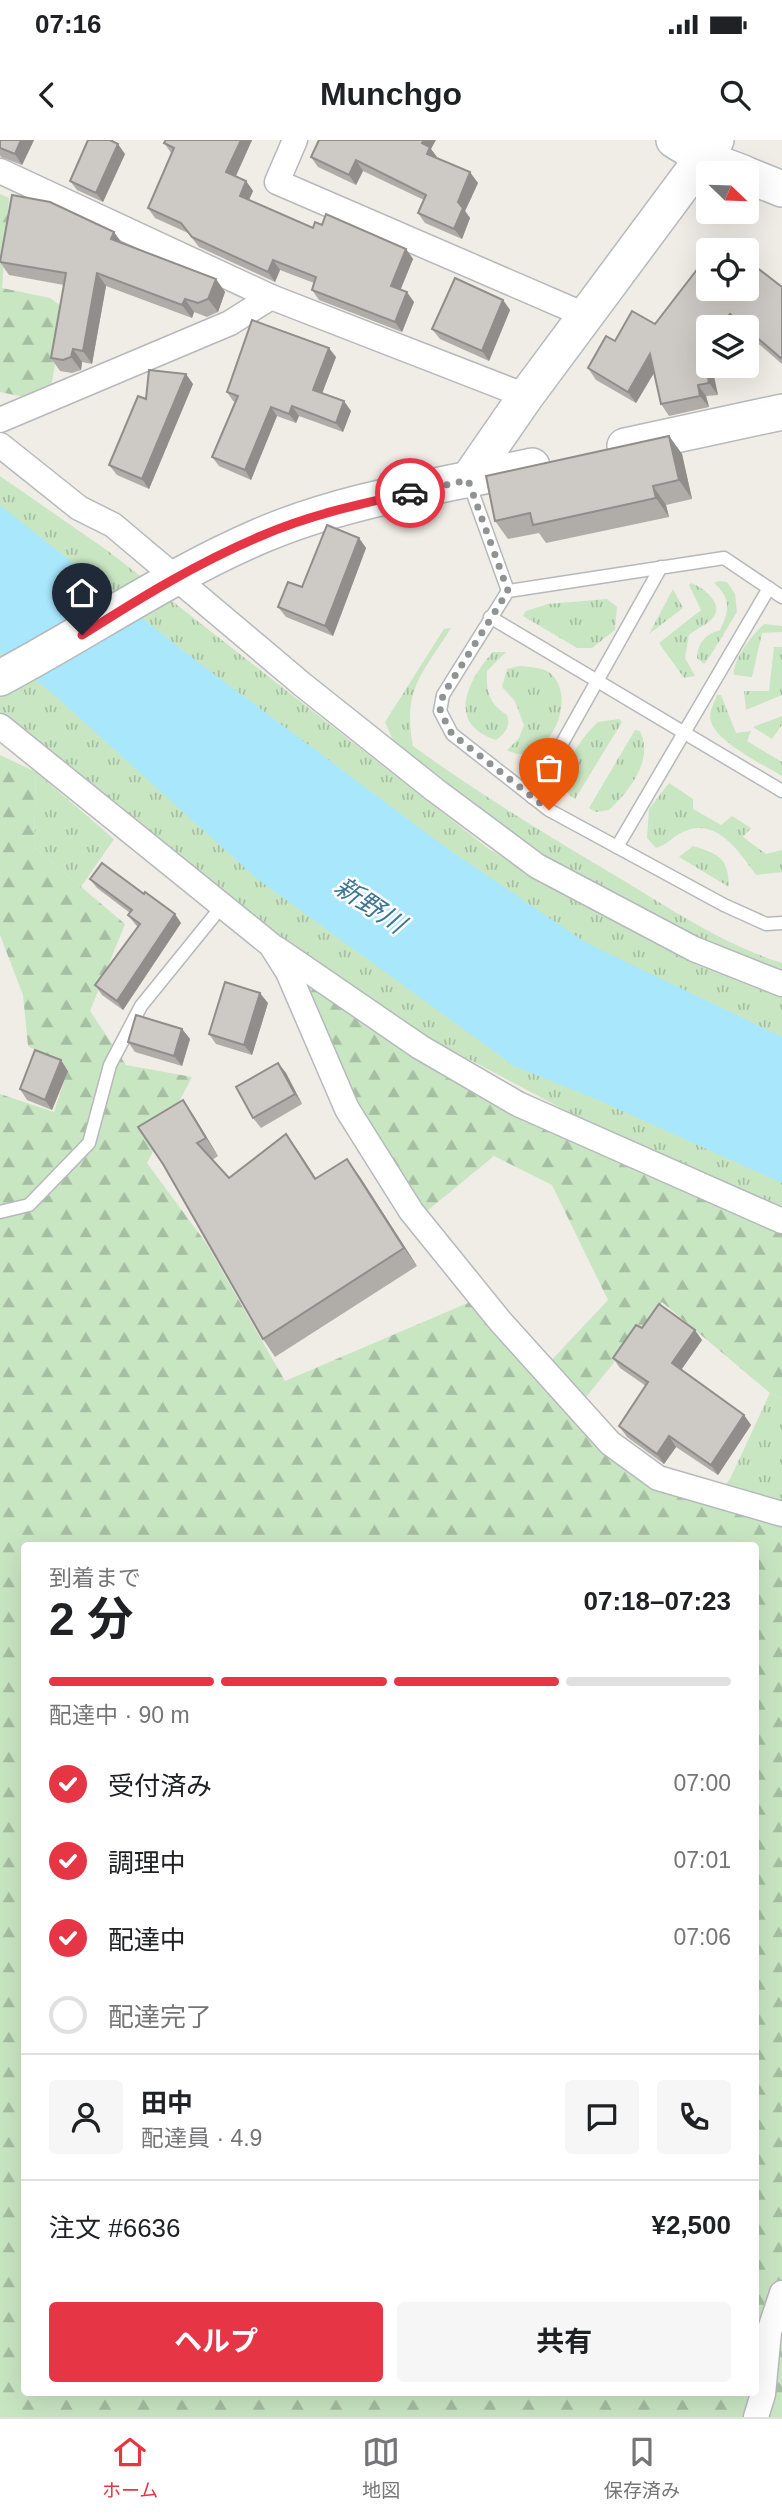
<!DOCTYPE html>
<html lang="ja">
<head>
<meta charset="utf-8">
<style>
  :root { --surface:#fff; --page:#f6f6f6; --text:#202124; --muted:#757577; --line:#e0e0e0; --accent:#e63646 }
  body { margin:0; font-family:Helvetica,"Noto Sans JP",sans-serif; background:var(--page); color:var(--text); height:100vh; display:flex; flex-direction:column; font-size:26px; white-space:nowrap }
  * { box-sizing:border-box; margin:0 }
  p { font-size:23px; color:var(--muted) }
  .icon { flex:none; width:38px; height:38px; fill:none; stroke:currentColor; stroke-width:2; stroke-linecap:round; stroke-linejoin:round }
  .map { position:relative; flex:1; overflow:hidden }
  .panel { position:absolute; left:21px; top:1402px; width:738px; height:854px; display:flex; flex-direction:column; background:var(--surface); border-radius:7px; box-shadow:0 7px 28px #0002 }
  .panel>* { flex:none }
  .needle { width:46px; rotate:113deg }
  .buttons { position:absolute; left:696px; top:21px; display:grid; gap:14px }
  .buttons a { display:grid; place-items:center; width:63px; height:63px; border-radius:7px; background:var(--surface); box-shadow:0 7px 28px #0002; font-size:35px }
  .pin { position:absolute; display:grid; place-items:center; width:60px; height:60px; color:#fff; margin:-72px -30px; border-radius:50% 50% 50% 0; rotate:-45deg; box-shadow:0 0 7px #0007 }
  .pin .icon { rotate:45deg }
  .courier { position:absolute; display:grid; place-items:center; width:70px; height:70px; margin:-35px; border:5px solid #e63646; border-radius:50%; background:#fff; color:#222; box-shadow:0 2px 9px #0007 }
  .summary em { font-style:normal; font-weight:700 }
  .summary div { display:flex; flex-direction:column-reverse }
  .summary { display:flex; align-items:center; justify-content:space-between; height:119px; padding:0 28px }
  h1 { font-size:46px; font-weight:700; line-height:52px }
  .bar { display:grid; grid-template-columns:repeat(4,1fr); gap:10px 7px; align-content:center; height:84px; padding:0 28px }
  .bar i { height:9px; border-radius:5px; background:var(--line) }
  .bar .on { background:var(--accent) }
  .bar p { grid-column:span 4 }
  .line { display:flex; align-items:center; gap:18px; padding:0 28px; border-top:2px solid var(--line) }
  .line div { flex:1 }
  .round { display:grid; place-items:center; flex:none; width:74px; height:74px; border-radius:7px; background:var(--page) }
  ol { padding:0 28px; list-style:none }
  li { display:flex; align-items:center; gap:21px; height:77px }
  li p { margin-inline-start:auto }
  li .icon { padding:7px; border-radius:50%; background:var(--accent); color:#fff; stroke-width:4 }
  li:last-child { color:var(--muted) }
  li i { width:38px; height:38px; border:4px solid var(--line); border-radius:50% }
  .action { display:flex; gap:14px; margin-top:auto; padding:14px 28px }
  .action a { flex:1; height:80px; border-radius:7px; background:var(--accent); color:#fff; font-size:28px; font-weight:700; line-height:80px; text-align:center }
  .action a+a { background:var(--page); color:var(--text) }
  .status { display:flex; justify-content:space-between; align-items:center; height:49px; padding:0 35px; background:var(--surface); direction:ltr }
  .status svg { height:19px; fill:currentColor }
  header { display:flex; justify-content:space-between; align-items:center; height:91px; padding:0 28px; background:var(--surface); font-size:32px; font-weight:700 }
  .tab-bar { display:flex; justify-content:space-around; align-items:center; height:98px; border-top:2px solid var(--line); background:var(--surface); font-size:19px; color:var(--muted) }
  .tab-bar a { display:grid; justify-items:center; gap:4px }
  .tab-bar .on { color:var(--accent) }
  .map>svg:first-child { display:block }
</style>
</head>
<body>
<div class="status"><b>07:16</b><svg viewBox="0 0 49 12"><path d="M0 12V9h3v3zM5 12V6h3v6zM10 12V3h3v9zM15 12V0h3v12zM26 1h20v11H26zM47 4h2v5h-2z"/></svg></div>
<header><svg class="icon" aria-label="back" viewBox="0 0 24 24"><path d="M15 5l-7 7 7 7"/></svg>Munchgo<svg class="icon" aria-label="search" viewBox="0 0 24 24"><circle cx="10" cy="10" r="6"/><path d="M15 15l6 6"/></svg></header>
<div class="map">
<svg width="782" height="2277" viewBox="0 0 782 2277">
  <defs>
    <pattern id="grass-tufts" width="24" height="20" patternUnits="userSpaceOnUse" patternTransform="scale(1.75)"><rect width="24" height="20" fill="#c9e6c3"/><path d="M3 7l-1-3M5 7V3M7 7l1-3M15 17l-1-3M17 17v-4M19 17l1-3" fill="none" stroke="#a6bea2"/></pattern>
    <pattern id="forest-firs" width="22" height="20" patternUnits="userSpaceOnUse" patternTransform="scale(1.75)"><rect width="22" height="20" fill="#c9e6c3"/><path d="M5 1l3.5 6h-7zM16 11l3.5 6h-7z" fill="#a6bea2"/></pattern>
  </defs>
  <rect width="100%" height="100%" fill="#f0ece6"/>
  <!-- grass -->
  <g fill="url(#grass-tufts)">
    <path d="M 0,336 L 108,411 L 489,709 L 561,753 L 782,846 L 782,1078 L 745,1065 L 421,894 L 281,806 L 0,575 Z"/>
    <path d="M 719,441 L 727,442 L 735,454 L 737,472 C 732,480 708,521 704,524 L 697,518 C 698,502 705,495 720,490 C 730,470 731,458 714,443 Z"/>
    <path d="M 691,443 C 702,447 725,463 713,478 C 708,484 696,489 689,495 L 685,518 L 695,536 L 684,538 L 659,503 L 701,470 L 689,445 Z"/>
    <path d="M 673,449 L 683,468 L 649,494 Z"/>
    <path d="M 607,459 L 617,467 L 615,490 L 592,508 L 577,508 L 523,476 L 526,471 L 548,464 Z"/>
    <path d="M 764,484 L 782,486 L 782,492 L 762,493 L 752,537 L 734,535 C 732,520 753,494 764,484 Z"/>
    <path d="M 451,488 C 423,533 402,549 413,606 C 482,656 553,699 626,742 C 677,773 725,805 782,823 L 782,840 L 754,830 L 544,718 L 401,618 L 385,582 L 444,489 Z"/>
    <path d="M 774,507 L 782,507 L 782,555 L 746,570 L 744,551 L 769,551 Z"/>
    <path d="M 493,512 L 506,512 L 487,531 C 486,551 489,564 507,575 C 511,587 505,593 496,600 C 446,584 467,541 493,512 Z"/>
    <path d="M 520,526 C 528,527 540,527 547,531 C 583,553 546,633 507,610 L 519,598 L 524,585 L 515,561 L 502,547 L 507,529 Z"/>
    <path d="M 717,555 L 721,555 L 736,593 L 751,591 L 747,601 L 782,622 L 782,636 C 764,625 718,603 711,582 C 708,572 714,564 717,555 Z"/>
    <path d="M 782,576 L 782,585 L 772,599 L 753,587 Z"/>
    <path d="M 619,579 L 622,582 L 575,659 C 548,643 581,597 598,582 Z"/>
    <path d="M 635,590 L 640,591 C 654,620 630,650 609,670 L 596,672 L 589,668 Z"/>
    <path d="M 36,632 L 114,699 L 81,747 L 34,707 Z"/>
    <path d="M 669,643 L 693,659 L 693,669 L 721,685 L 732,676 L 751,688 L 743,697 L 766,714 L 782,710 L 782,732 L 756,735 C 741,714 717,677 685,691 C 674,695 669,704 656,708 L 647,698 L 649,669 Z"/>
    <path d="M 693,706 C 720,715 728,717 729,747 L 679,717 Z"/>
    <path d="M 770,1253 L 782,1259 L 782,1374 L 717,1355 L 730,1339 Z"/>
  </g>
  <!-- forest -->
  <g fill="url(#forest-firs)" fill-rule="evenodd">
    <path d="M 0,54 L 9,58 L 2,148 L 50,158 L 65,169 L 50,253 L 25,257 L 0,252 Z"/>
    <path d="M 0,615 L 36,632 L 34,707 L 125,784 L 90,871 L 126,925 L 192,937 L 147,1023 L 206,1103 L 285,1241 L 470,1162 L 546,1226 L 608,1160 L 552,1045 L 494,1016 L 427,1071 L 359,978 L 304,836 L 502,955 L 782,1076 L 782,1259 L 770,1253 L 662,1162 L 580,1265 L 658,1338 L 782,1374 L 782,2277 L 0,2277 L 0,954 L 54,972 L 68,929 L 28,906 L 23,855 L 0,795 ZM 24,1405 L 756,1405 L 756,2252 L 24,2252 Z"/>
  </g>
  <!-- water -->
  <path fill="#a9e7fd" d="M 0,365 L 190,516 L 445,707 L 585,802 L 782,897 L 782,1043 L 598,960 L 514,926 L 256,738 L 52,553 L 0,512 Z"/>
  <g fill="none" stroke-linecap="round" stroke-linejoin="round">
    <defs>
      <g id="lane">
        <path d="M 468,340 L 508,451"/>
        <path d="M 782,457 L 724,418 L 508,451 L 443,555 L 440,571 L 452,594 L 549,670 L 724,765 L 766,784 L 782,783"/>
        <path d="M 490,477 L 782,651"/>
        <path d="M 532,657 L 661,427"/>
        <path d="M 617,707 L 769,448"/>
        <path d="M 0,1072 L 29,1065 L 89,1003 L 110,925 L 141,866 L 222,766"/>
      </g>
      <g id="street">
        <path d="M 295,0 L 277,42 L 587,176"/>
        <path d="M 0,31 L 271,157 L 526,256"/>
        <path d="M 0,280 L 230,183 L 271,157"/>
        <path d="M 0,305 L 79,368 L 113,385 L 303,545 L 435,650 L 537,726 L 694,809 L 782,844"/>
        <path d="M 0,586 L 271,805 L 288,832 L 347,969 L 411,1071 L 500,1181 L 610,1303 L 658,1338 L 782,1374"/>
        <path d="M 277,809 L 420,907 L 518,964 L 782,1081"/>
        <path d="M 756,2277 L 763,2254 L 769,2192 L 782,2153"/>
      </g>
      <g id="secondary">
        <path d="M 674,0 L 703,18 L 743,33"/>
        <path d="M 747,35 L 782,49"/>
        <path d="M 625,306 L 782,272"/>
        <path d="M 468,340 L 526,256 L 716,0"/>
        <path d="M 0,538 C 87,492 169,435 260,396 C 346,359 442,346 532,326"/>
      </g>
    </defs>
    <!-- lane casing -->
    <use href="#lane" stroke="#b6b9bc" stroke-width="15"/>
    <!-- street casing -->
    <use href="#street" stroke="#b6b9bc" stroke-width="27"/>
    <!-- secondary casing -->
    <use href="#secondary" stroke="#b5babd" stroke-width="38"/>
    <!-- lane -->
    <use href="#lane" stroke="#fff" stroke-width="12"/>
    <!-- street -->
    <use href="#street" stroke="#fff" stroke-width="24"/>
    <!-- secondary -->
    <use href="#secondary" stroke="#fff" stroke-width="35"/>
  </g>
  <!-- wall -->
  <g fill="#b0ada9">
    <path d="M 0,0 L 34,0 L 22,25 L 1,17 L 0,15 Z"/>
    <path d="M 252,0 L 236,36 L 246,41 L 253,51 L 249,60 L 313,88 L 406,109 L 413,119 L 400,150 L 414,162 L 402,192 L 319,160 L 312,150 L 314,143 L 280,130 L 275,142 L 199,107 L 188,93 L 155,78 L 148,68 L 172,14 L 164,3 Z"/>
    <path d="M 431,9 L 437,18 L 478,43 L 465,71 L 470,78 L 462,99 L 425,83 L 418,73 L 424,60 L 363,31 L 356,45 L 318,27 L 311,17 Z"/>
    <path d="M 125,14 L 103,62 L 77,50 L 70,41 Z"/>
    <path d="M 114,92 L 122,103 L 216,139 L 225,152 L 218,172 L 207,177 L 194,172 L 192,178 L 106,146 L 92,224 L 82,222 L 81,230 L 72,233 L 60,231 L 51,218 L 64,145 L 9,135 L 0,122 Z"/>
    <path d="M 782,147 L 782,224 L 747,194 L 747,187 L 738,186 L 709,187 L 709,226 L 718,255 L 706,256 L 709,267 L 669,276 L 661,264 L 654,233 L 636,263 L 596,240 L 588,228 L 615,201 L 655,184 Z"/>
    <path d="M 503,160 L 510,170 L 489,221 L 440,199 L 432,189 Z"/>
    <path d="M 336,217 L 322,253 L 351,271 L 343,292 L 299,276 L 296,283 L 277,276 L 251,340 L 219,326 L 212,317 L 235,262 L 233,261 L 227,252 Z"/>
    <path d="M 193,244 L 149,349 L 117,335 L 109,325 L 146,259 Z"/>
    <path d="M 669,296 L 682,314 L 692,359 L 666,365 L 669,377 L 546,403 L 539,393 L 508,399 L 495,381 Z"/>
    <path d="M 359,398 L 366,408 L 333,496 L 286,477 L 278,467 Z"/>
    <path d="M 90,739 L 181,783 L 123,870 L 102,855 L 95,845 L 138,787 L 135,784 L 128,775 L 130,773 L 97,748 Z"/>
    <path d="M 268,863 L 252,915 L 216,904 L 209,894 Z"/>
    <path d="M 182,889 L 190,899 L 182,926 L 135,912 L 128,902 Z"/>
    <path d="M 278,923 L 286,933 L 302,964 L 261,988 L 253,978 Z"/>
    <path d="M 68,931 L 52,970 L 27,960 L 20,949 Z"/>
    <path d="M 183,960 L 195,978 L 218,1016 L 212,1020 L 229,1038 L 286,994 L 316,1039 L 360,1037 L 417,1126 L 275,1217 L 263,1199 Z"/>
    <path d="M 642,1188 L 702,1200 L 681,1230 L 744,1275 L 751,1285 L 718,1335 L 676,1307 L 664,1324 L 627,1297 L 619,1286 L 646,1246 L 620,1228 L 613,1218 Z"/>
  </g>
  <!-- shaded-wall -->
  <g fill="#908d8a">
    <path d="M 21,0 L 34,0 L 22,25 L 15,14 Z"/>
    <path d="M 241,0 L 252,0 L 233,42 L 226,32 Z"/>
    <path d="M 424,0 L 436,0 L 431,9 L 437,17 L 434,24 L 427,14 L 422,3 Z"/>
    <path d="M 118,4 L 125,14 L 103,62 L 96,53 Z"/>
    <path d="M 356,20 L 363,31 L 356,45 L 349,35 Z"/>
    <path d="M 470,32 L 478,43 L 465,71 L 470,78 L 462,99 L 454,89 L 458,62 Z"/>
    <path d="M 246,41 L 253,51 L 246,66 L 240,56 Z"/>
    <path d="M 114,92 L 123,105 L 111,99 Z"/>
    <path d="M 406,109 L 413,119 L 398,156 L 391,146 Z"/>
    <path d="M 273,120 L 280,130 L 275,142 L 268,132 Z"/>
    <path d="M 97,133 L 106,146 L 92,224 L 83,211 Z"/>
    <path d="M 216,139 L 225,152 L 218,172 L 208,159 Z"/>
    <path d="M 407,152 L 414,162 L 402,192 L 395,182 Z"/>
    <path d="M 185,159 L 194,172 L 192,178 L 182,165 Z"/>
    <path d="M 503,160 L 510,170 L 489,221 L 482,211 Z"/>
    <path d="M 730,174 L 738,186 L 737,187 L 720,187 Z"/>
    <path d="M 709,202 L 709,226 L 712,226 L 718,255 L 709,243 L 703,210 Z"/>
    <path d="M 329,208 L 336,217 L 320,259 L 313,250 Z"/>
    <path d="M 73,209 L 82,222 L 81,230 L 71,217 Z"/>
    <path d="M 650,214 L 658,226 L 636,263 L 628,252 Z"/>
    <path d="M 186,234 L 193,244 L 149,349 L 142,339 Z"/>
    <path d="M 698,245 L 706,256 L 709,267 L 700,256 Z"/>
    <path d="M 344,261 L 351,271 L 343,292 L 336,283 Z"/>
    <path d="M 292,266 L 299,276 L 296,283 L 289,274 Z"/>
    <path d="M 271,267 L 277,276 L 251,340 L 245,330 Z"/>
    <path d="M 669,296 L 682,314 L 692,359 L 679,340 Z"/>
    <path d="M 653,346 L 666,365 L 669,377 L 656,358 Z"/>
    <path d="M 359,398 L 366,408 L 333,496 L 325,486 Z"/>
    <path d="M 175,774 L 181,783 L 123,870 L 117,861 Z"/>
    <path d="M 260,853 L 268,863 L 252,915 L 244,905 Z"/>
    <path d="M 182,889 L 190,899 L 182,926 L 174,916 Z"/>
    <path d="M 61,920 L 68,931 L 52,970 L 45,960 Z"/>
    <path d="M 278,923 L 286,933 L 302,964 L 295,954 Z"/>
    <path d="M 183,960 L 195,978 L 218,1016 L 206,998 Z"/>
    <path d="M 286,994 L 299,1012 L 328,1057 L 315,1039 Z"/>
    <path d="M 347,1019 L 360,1037 L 417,1126 L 404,1108 Z"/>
    <path d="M 695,1190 L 702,1200 L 679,1233 L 672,1223 Z"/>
    <path d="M 744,1275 L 751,1285 L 718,1335 L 711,1325 Z"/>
    <path d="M 669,1296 L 676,1307 L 664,1324 L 657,1314 Z"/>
  </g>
  <!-- building -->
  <g fill="#cdc9c5" stroke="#908d8a" stroke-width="2">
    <path d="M 0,0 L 21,0 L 15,14 L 0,8 Z"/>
    <path d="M 88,0 L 110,0 L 118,4 L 96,53 L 70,41 Z"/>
    <path d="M 166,0 L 241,0 L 226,32 L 246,41 L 240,56 L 313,88 L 315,82 L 322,85 L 326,74 L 406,109 L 391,146 L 407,152 L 395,182 L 312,150 L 316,137 L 273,120 L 268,132 L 192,97 L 181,83 L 148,68 L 174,8 L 164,3 Z"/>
    <path d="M 319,0 L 424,0 L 422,3 L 430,7 L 427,14 L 470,32 L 458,62 L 463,68 L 454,89 L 418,73 L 426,55 L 356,20 L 349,35 L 311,17 Z"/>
    <path d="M 12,55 L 50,62 L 114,92 L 111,99 L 216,139 L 208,159 L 198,163 L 185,159 L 182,165 L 97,133 L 83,211 L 73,209 L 71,217 L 63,220 L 51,218 L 66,133 L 0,122 Z"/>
    <path d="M 720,99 L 735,110 L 711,110 Z"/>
    <path d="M 709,114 L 709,149 L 747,149 L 747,120 L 782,147 L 782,219 L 747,189 L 747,187 L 745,187 L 730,174 L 720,187 L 709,187 L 709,202 L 703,210 L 709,243 L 698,245 L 700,256 L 661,264 L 650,214 L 628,252 L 588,228 L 606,196 L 615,201 L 632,171 L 655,184 Z"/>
    <path d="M 455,138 L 503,160 L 482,211 L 432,189 Z"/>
    <path d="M 252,180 L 329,208 L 313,250 L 344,261 L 336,283 L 292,266 L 289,274 L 271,267 L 245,330 L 212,317 L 238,256 L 227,252 Z"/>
    <path d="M 149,230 L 186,234 L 142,339 L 109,325 L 138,256 L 146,259 Z"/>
    <path d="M 669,296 L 679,340 L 653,346 L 656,358 L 533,385 L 530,373 L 495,381 L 486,336 Z"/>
    <path d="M 327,385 L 359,398 L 325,486 L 278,467 L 288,442 L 302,447 Z"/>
    <path d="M 102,723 L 144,754 L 145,752 L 175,774 L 117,861 L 95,845 L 140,784 L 128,775 L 132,770 L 90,739 Z"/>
    <path d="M 225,842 L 260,853 L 244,905 L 209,894 Z"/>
    <path d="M 136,875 L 182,889 L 174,916 L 128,902 Z"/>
    <path d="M 35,910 L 61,920 L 45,960 L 20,949 Z"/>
    <path d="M 278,923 L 295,954 L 253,978 L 236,947 Z"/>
    <path d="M 183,960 L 206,998 L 197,1003 L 229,1038 L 286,994 L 315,1039 L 347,1019 L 404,1108 L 263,1199 L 163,1024 L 138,987 Z"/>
    <path d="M 659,1164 L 695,1190 L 672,1223 L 744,1275 L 711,1325 L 669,1296 L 657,1314 L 619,1286 L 648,1242 L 613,1218 L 636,1185 L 642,1188 Z"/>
  </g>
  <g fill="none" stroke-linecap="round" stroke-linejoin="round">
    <!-- done -->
    <path stroke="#919393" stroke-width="7" stroke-dasharray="0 12.6" d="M 410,353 L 468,340 L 508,451 L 443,555 L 440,571 L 452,594 L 549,670"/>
    <!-- route -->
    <path stroke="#e63646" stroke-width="9" d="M 82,495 C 140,458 197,423 261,396 C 309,375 360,364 410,353"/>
  </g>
  <g text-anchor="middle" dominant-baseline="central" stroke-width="5" stroke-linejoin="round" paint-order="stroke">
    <!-- water labels -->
    <g font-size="26" font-style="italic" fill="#3c7796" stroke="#fff">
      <text transform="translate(370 765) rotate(34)">新野川</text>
    </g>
  </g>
</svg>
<div class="buttons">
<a><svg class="needle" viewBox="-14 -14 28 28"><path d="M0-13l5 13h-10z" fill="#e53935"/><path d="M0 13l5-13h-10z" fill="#757577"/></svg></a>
<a><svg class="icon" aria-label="locate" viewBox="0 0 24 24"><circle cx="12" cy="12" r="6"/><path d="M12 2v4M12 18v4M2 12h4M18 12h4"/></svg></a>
<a><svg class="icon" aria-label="layers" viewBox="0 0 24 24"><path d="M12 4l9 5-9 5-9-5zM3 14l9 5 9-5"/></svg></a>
</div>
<div class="pin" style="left:549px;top:670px;background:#ea580c"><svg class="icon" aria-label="bag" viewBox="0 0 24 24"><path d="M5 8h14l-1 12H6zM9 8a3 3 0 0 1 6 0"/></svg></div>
<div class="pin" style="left:82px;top:495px;background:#1f2937"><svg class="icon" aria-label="home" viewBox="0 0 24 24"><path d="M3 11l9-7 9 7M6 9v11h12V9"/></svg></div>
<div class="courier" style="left:410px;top:353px"><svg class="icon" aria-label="car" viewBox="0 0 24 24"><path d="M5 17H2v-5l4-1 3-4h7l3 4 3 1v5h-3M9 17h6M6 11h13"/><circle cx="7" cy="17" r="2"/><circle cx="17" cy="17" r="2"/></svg></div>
<section class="panel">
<div class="summary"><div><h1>2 分</h1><p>到着まで</p></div><em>07:18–07:23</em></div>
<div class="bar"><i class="on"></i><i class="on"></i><i class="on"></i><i></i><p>配達中 · 90 m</p></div>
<ol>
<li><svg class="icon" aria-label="check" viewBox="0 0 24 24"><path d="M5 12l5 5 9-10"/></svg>受付済み<p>07:00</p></li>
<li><svg class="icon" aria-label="check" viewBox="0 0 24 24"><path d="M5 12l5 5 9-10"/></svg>調理中<p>07:01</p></li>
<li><svg class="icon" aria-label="check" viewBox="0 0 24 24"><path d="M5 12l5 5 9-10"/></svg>配達中<p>07:06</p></li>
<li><i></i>配達完了</li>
</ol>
<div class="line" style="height:126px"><a class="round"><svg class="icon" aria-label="person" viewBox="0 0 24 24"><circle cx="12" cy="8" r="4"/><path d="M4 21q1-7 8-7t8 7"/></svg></a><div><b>田中</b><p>配達員 · 4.9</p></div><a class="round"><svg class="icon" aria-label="chat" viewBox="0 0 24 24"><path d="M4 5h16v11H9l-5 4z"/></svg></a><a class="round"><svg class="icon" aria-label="phone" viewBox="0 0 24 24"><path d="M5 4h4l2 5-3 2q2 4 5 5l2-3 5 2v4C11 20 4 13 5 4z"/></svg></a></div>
<div class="line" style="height:91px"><div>注文 #6636</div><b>¥2,500</b></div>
<div class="action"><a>ヘルプ</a><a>共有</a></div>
</section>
</div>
<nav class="tab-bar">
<a class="on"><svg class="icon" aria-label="home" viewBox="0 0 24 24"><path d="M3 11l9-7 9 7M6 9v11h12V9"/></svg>ホーム</a>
<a><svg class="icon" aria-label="map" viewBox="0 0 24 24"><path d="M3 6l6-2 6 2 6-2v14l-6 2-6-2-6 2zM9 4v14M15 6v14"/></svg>地図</a>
<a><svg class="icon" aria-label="saved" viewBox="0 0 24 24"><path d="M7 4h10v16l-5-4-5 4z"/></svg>保存済み</a>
</nav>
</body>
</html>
